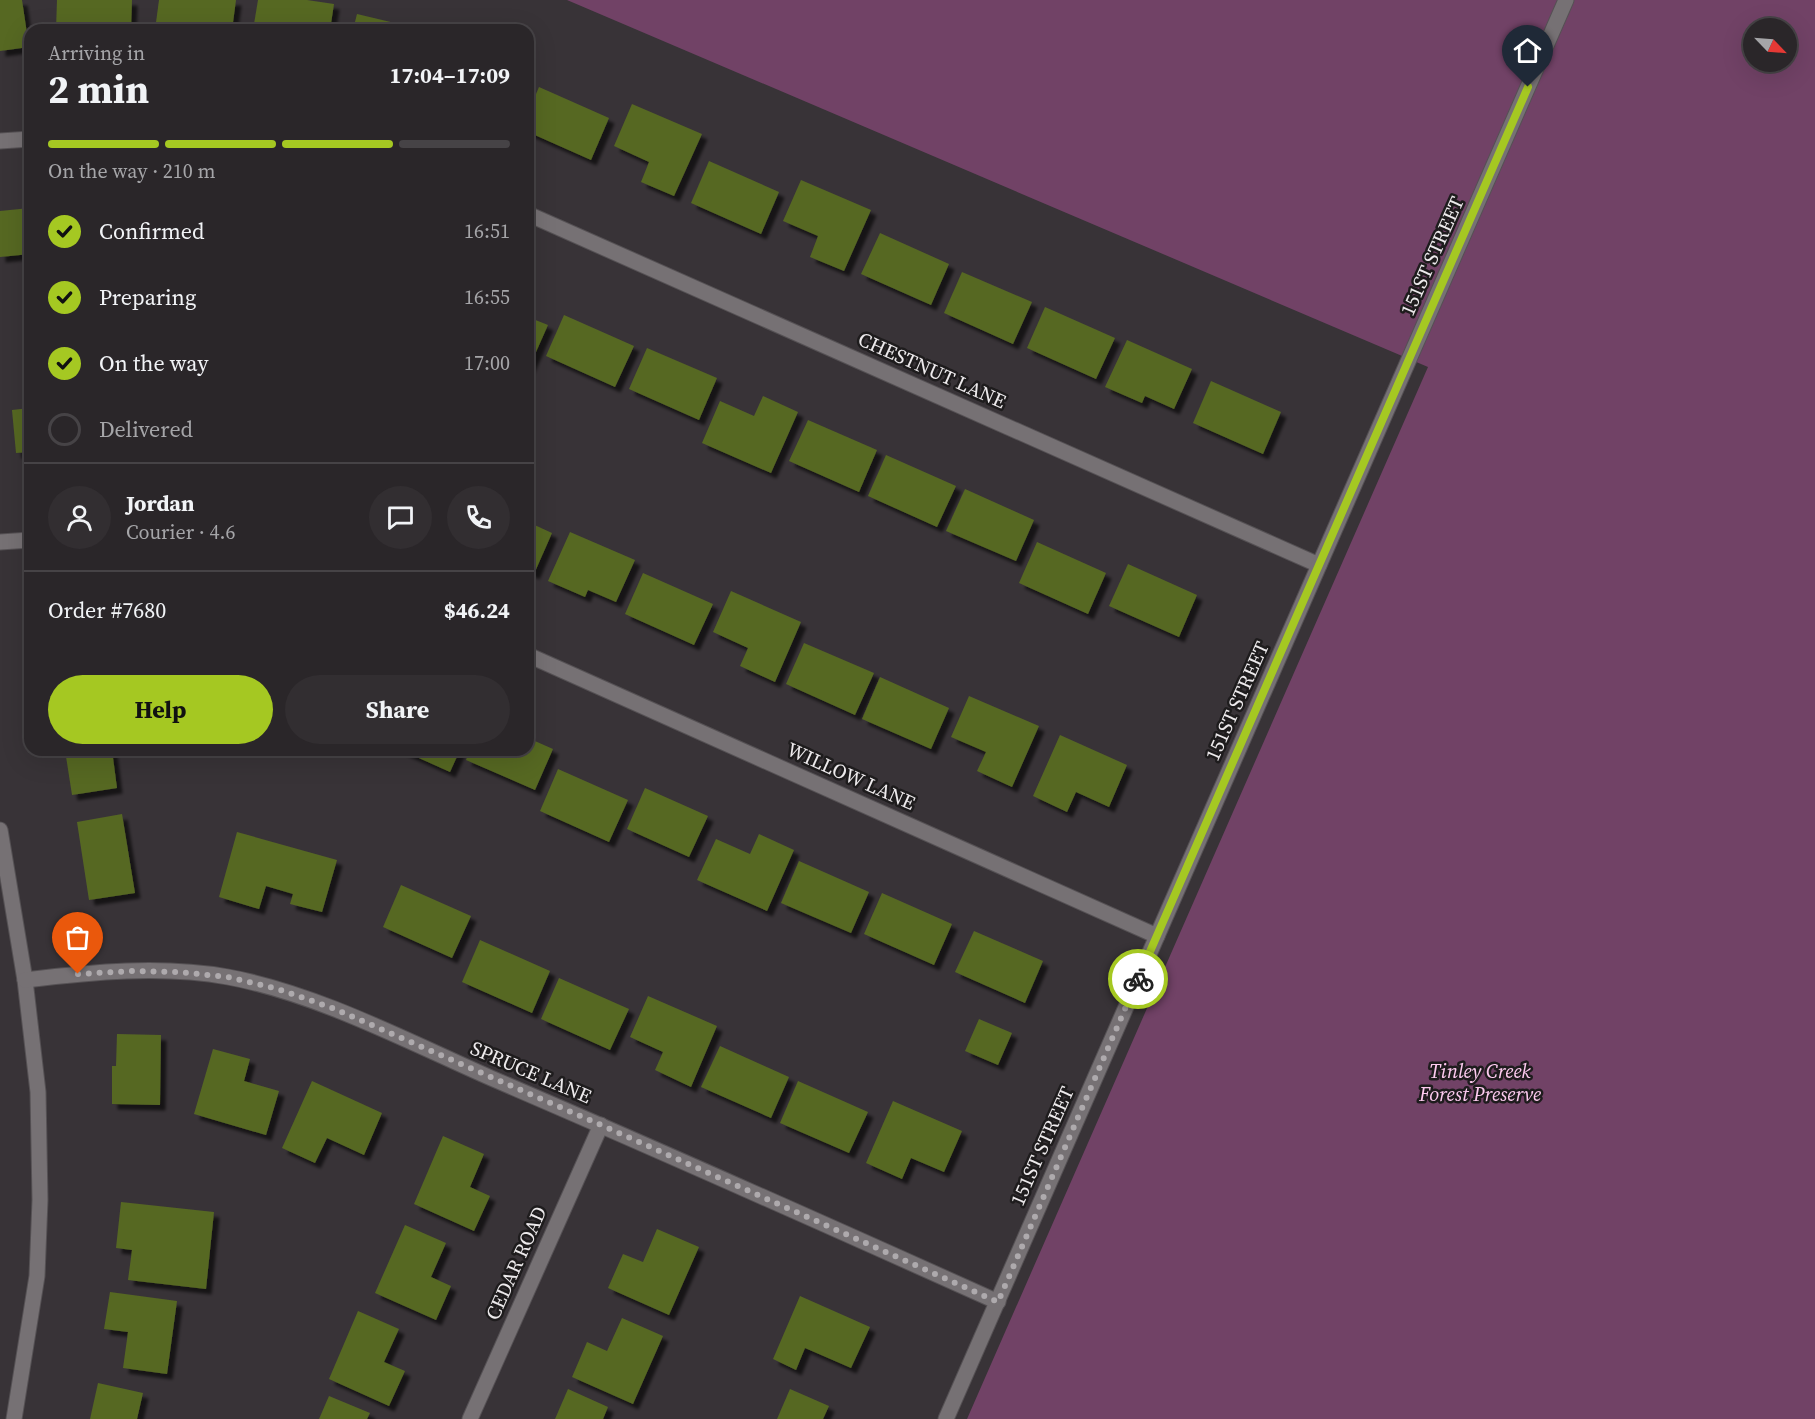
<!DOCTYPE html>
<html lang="en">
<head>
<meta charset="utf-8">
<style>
  :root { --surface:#2a2629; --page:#322e31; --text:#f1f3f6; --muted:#a5a5a8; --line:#464346; --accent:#a5c822 }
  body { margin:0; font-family:"Source Serif 4",serif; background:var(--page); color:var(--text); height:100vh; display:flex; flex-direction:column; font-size:22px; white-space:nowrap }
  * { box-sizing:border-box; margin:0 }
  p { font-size:20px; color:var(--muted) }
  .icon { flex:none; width:33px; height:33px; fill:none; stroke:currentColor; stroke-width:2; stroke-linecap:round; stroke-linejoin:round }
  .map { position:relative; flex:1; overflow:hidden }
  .drawer { position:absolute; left:24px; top:24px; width:510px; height:732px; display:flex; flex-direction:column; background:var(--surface); border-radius:18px; box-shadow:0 6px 24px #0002,0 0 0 2px var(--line) }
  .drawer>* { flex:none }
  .needle { width:39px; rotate:115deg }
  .controls { position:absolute; left:1743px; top:18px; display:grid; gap:12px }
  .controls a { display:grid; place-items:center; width:54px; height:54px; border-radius:50%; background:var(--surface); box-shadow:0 6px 24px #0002,0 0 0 2px var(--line); font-size:30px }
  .pin { position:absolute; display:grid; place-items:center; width:51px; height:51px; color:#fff; margin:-62px -26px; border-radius:50% 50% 50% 0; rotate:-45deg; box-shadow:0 0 6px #0007 }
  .pin .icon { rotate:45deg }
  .courier { position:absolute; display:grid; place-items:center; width:60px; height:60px; margin:-30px; border:4px solid #a5c822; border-radius:50%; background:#fff; color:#222; box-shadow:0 2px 8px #0007 }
  .summary em { font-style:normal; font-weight:700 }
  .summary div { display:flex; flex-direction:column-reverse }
  .summary { display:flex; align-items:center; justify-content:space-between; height:102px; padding:0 24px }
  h1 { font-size:39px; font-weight:700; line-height:45px }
  .bar { display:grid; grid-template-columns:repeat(4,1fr); gap:9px 6px; align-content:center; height:72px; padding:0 24px }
  .bar i { height:8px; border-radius:4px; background:var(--line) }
  .bar .selected { background:var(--accent) }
  .bar p { grid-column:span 4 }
  .line { display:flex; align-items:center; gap:15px; padding:0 24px; border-top:2px solid var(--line) }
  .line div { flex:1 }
  .round { display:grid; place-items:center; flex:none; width:63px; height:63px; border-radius:32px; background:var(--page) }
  ol { padding:0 24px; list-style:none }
  li { display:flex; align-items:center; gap:18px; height:66px }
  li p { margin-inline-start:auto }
  li .icon { padding:6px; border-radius:50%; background:var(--accent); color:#111; stroke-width:4 }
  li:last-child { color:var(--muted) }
  li i { width:33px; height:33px; border:3px solid var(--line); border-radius:50% }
  .button { display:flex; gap:12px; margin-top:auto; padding:12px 24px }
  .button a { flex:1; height:69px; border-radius:36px; background:var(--accent); color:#111; font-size:24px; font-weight:700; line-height:69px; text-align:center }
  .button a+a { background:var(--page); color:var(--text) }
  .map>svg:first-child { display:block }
</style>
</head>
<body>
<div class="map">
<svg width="1815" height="1419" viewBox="0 0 1815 1419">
  <defs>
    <filter id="shadow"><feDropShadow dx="5.5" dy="5.5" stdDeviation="1.5" flood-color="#0009"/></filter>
  </defs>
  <rect width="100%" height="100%" fill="#383337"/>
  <!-- green -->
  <path fill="#714266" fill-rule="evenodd" d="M 567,0 L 1815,0 L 1815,1419 L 967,1419 L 1428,367 ZM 1754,28 L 1786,28 L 1786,62 L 1754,62 Z"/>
  <!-- building -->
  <g fill="#566724" filter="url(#shadow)">
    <path d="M 0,0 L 22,0 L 29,47 L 0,51 Z"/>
    <path d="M 57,0 L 132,0 L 131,30 L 56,30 Z"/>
    <path d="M 159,0 L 236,0 L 232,30 L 155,30 Z"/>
    <path d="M 258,0 L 307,0 L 334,4 L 330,30 L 253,30 Z"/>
    <path d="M 357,14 L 420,29 L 420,30 L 353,30 Z"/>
    <path d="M 539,87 L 609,118 L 591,160 L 528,132 L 528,113 Z"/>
    <path d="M 632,104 L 702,134 L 674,196 L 641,182 L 649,162 L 614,146 Z"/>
    <path d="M 709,161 L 779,192 L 761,234 L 691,203 Z"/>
    <path d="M 801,180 L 871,210 L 844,271 L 810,257 L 818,236 L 783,221 Z"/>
    <path d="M 30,208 L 30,254 L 0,257 L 0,211 Z"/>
    <path d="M 880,233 L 949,264 L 931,305 L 861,274 Z"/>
    <path d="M 962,272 L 1032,302 L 1013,344 L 944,313 Z"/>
    <path d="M 1045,307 L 1115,338 L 1096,379 L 1027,348 Z"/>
    <path d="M 564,315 L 634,346 L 615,387 L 546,356 Z"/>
    <path d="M 528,317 L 548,325 L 528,370 Z"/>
    <path d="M 1127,340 L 1192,369 L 1174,409 L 1145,396 L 1142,403 L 1105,387 Z"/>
    <path d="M 647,348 L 717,378 L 699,420 L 629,389 Z"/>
    <path d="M 1211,381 L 1281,412 L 1263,454 L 1193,423 Z"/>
    <path d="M 763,396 L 798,412 L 771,473 L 702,443 L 720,401 L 754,416 Z"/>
    <path d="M 30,408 L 30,452 L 16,453 L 12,410 Z"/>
    <path d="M 808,420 L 877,450 L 859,492 L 789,461 Z"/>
    <path d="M 886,455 L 956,486 L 937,527 L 868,496 Z"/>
    <path d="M 965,489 L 1034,520 L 1016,561 L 946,531 Z"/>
    <path d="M 528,522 L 552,533 L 534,574 L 528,571 Z"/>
    <path d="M 570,532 L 635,560 L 616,602 L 588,590 L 585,597 L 548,581 Z"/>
    <path d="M 1037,542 L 1106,573 L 1088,614 L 1019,583 Z"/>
    <path d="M 1128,564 L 1197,595 L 1179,637 L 1109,606 Z"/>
    <path d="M 643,573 L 713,604 L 694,645 L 625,614 Z"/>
    <path d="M 731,591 L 801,622 L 775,682 L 740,666 L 748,648 L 713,632 Z"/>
    <path d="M 804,643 L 874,673 L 855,715 L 786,684 Z"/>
    <path d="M 880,677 L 949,708 L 931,749 L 862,719 Z"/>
    <path d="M 969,696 L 1039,726 L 1012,787 L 977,771 L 986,752 L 951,737 Z"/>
    <path d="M 1060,735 L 1127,765 L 1109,807 L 1076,792 L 1067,812 L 1033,796 Z"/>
    <path d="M 528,738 L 553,749 L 535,790 L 466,760 L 470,750 L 528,750 Z"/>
    <path d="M 65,750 L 112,750 L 117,788 L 72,795 Z"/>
    <path d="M 401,750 L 460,750 L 450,772 Z"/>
    <path d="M 558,769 L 628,800 L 609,842 L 540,811 Z"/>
    <path d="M 645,788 L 708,816 L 689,857 L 627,829 Z"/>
    <path d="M 122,814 L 135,893 L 89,900 L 77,822 Z"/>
    <path d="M 237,832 L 337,860 L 322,912 L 290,904 L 293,894 L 266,886 L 259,909 L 219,897 Z"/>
    <path d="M 759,834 L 794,850 L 767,911 L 697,880 L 716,839 L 750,854 Z"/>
    <path d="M 799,861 L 869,892 L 851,933 L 781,903 Z"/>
    <path d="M 401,885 L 471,916 L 452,958 L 383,927 Z"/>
    <path d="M 882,893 L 952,924 L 934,965 L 864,934 Z"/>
    <path d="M 974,931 L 1043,961 L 1025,1003 L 955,972 Z"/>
    <path d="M 480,940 L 550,971 L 532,1013 L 462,982 Z"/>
    <path d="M 559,978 L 629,1009 L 610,1050 L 541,1019 Z"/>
    <path d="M 648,996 L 717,1026 L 691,1087 L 655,1070 L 663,1052 L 630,1037 Z"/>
    <path d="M 979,1019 L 1012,1033 L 998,1065 L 965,1051 Z"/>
    <path d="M 117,1034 L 161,1035 L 160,1105 L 112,1104 L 112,1066 L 116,1066 Z"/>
    <path d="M 720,1046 L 789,1077 L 771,1118 L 701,1087 Z"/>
    <path d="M 213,1049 L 250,1059 L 244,1081 L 279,1091 L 266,1135 L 194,1114 Z"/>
    <path d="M 312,1081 L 382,1113 L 364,1155 L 327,1138 L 315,1163 L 282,1148 Z"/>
    <path d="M 798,1081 L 868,1112 L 849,1153 L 780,1123 Z"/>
    <path d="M 893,1101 L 962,1131 L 944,1172 L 911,1158 L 902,1179 L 866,1163 Z"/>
    <path d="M 443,1136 L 484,1154 L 470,1187 L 490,1196 L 474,1231 L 414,1204 Z"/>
    <path d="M 121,1202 L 214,1212 L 206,1289 L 128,1280 L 132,1250 L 116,1248 Z"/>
    <path d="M 405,1225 L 446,1243 L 431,1277 L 451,1286 L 436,1320 L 375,1293 Z"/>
    <path d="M 657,1229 L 699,1247 L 669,1315 L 608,1288 L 623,1254 L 643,1262 Z"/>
    <path d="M 110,1292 L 177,1301 L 167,1374 L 123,1368 L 128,1332 L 104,1329 Z"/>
    <path d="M 800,1296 L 870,1327 L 851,1368 L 805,1348 L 796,1370 L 773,1359 Z"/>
    <path d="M 358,1311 L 399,1329 L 384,1362 L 405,1371 L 389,1406 L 329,1379 Z"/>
    <path d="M 622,1318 L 663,1336 L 633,1404 L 572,1377 L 587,1342 L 607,1351 Z"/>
    <path d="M 98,1383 L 143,1393 L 137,1419 L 90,1419 Z"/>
    <path d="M 568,1389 L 608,1407 L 603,1419 L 555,1419 Z"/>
    <path d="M 790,1389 L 829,1406 L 823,1419 L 777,1419 Z"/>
    <path d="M 329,1396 L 370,1413 L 367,1419 L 319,1419 Z"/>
  </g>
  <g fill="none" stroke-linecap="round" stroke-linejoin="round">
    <defs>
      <g id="minor">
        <path d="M 0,141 L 30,139"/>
        <path d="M 528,214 L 1319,565"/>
        <path d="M 0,542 L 30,540"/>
        <path d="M 528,655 L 1157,936"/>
        <path d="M 0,830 L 25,980 L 38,1092 L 40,1200 L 37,1276 L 14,1419"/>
        <path d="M 25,980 C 92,972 161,965 228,977 C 316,993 409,1042 491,1078 C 661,1151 829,1226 998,1302"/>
        <path d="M 470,1419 L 601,1125"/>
        <path d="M 946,1419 L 1566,0"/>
      </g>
    </defs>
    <!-- minor casing -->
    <use href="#minor" stroke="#555154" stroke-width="17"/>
    <!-- minor -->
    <use href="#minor" stroke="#767174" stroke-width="15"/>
  </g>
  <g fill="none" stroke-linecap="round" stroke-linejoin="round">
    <!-- done -->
    <path stroke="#aeaaad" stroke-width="6" stroke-dasharray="0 10.8" d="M 78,974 L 134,971 L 179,972 L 228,977 L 278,989 L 335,1009 L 601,1125 L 998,1302 L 1138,979"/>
    <!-- route -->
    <path stroke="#a5c822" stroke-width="8" d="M 1138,979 L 1528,87"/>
  </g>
  <g text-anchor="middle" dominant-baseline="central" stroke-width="5" stroke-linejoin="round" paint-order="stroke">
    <!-- street labels -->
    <g font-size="20" fill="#edeaec" stroke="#1e1c1d">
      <text transform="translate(1432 256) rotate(-66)">151ST STREET</text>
      <text transform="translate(932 370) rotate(24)">CHESTNUT LANE</text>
      <text transform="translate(1237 701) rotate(-66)">151ST STREET</text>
      <text transform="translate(851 776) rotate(24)">WILLOW LANE</text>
      <text transform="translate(531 1072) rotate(23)">SPRUCE LANE</text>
      <text transform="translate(1042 1146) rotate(-66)">151ST STREET</text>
      <text transform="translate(516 1263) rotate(-66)">CEDAR ROAD</text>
    </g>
    <!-- park labels -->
    <g font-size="20" font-style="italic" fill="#fecbf0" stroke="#1e1c1d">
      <text x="1480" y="1071">Tinley Creek<tspan x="1480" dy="23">Forest Preserve</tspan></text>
    </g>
  </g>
</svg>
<div class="controls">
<a><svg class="needle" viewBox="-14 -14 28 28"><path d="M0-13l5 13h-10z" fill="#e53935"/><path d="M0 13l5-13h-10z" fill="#a5a5a8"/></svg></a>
</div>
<div class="pin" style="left:78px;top:974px;background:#ea580c"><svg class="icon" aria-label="bag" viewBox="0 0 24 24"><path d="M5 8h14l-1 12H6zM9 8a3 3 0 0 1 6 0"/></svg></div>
<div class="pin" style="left:1528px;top:87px;background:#1f2937"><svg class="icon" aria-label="home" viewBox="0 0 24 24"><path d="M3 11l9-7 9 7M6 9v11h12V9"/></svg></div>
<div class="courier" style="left:1138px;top:979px"><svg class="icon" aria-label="bike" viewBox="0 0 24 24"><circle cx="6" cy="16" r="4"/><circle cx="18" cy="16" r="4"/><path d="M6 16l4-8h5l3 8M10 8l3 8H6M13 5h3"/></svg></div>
<section class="drawer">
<div class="summary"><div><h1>2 min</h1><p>Arriving in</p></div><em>17:04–17:09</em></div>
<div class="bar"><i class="selected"></i><i class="selected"></i><i class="selected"></i><i></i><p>On the way · 210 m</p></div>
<ol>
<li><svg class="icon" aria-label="check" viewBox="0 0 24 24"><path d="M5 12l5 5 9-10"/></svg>Confirmed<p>16:51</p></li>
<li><svg class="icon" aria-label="check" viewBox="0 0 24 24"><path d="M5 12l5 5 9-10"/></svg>Preparing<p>16:55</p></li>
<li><svg class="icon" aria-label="check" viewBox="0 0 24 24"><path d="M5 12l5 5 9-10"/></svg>On the way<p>17:00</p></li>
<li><i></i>Delivered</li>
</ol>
<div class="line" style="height:108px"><a class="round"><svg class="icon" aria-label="person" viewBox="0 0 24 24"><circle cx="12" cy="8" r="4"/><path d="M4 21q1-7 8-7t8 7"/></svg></a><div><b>Jordan</b><p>Courier · 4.6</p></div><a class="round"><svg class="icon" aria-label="chat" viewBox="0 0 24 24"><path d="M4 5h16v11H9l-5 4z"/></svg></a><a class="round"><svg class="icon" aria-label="phone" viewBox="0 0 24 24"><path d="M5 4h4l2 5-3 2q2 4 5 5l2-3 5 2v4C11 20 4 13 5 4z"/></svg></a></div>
<div class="line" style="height:78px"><div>Order #7680</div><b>$46.24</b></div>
<div class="button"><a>Help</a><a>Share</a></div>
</section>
</div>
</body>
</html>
